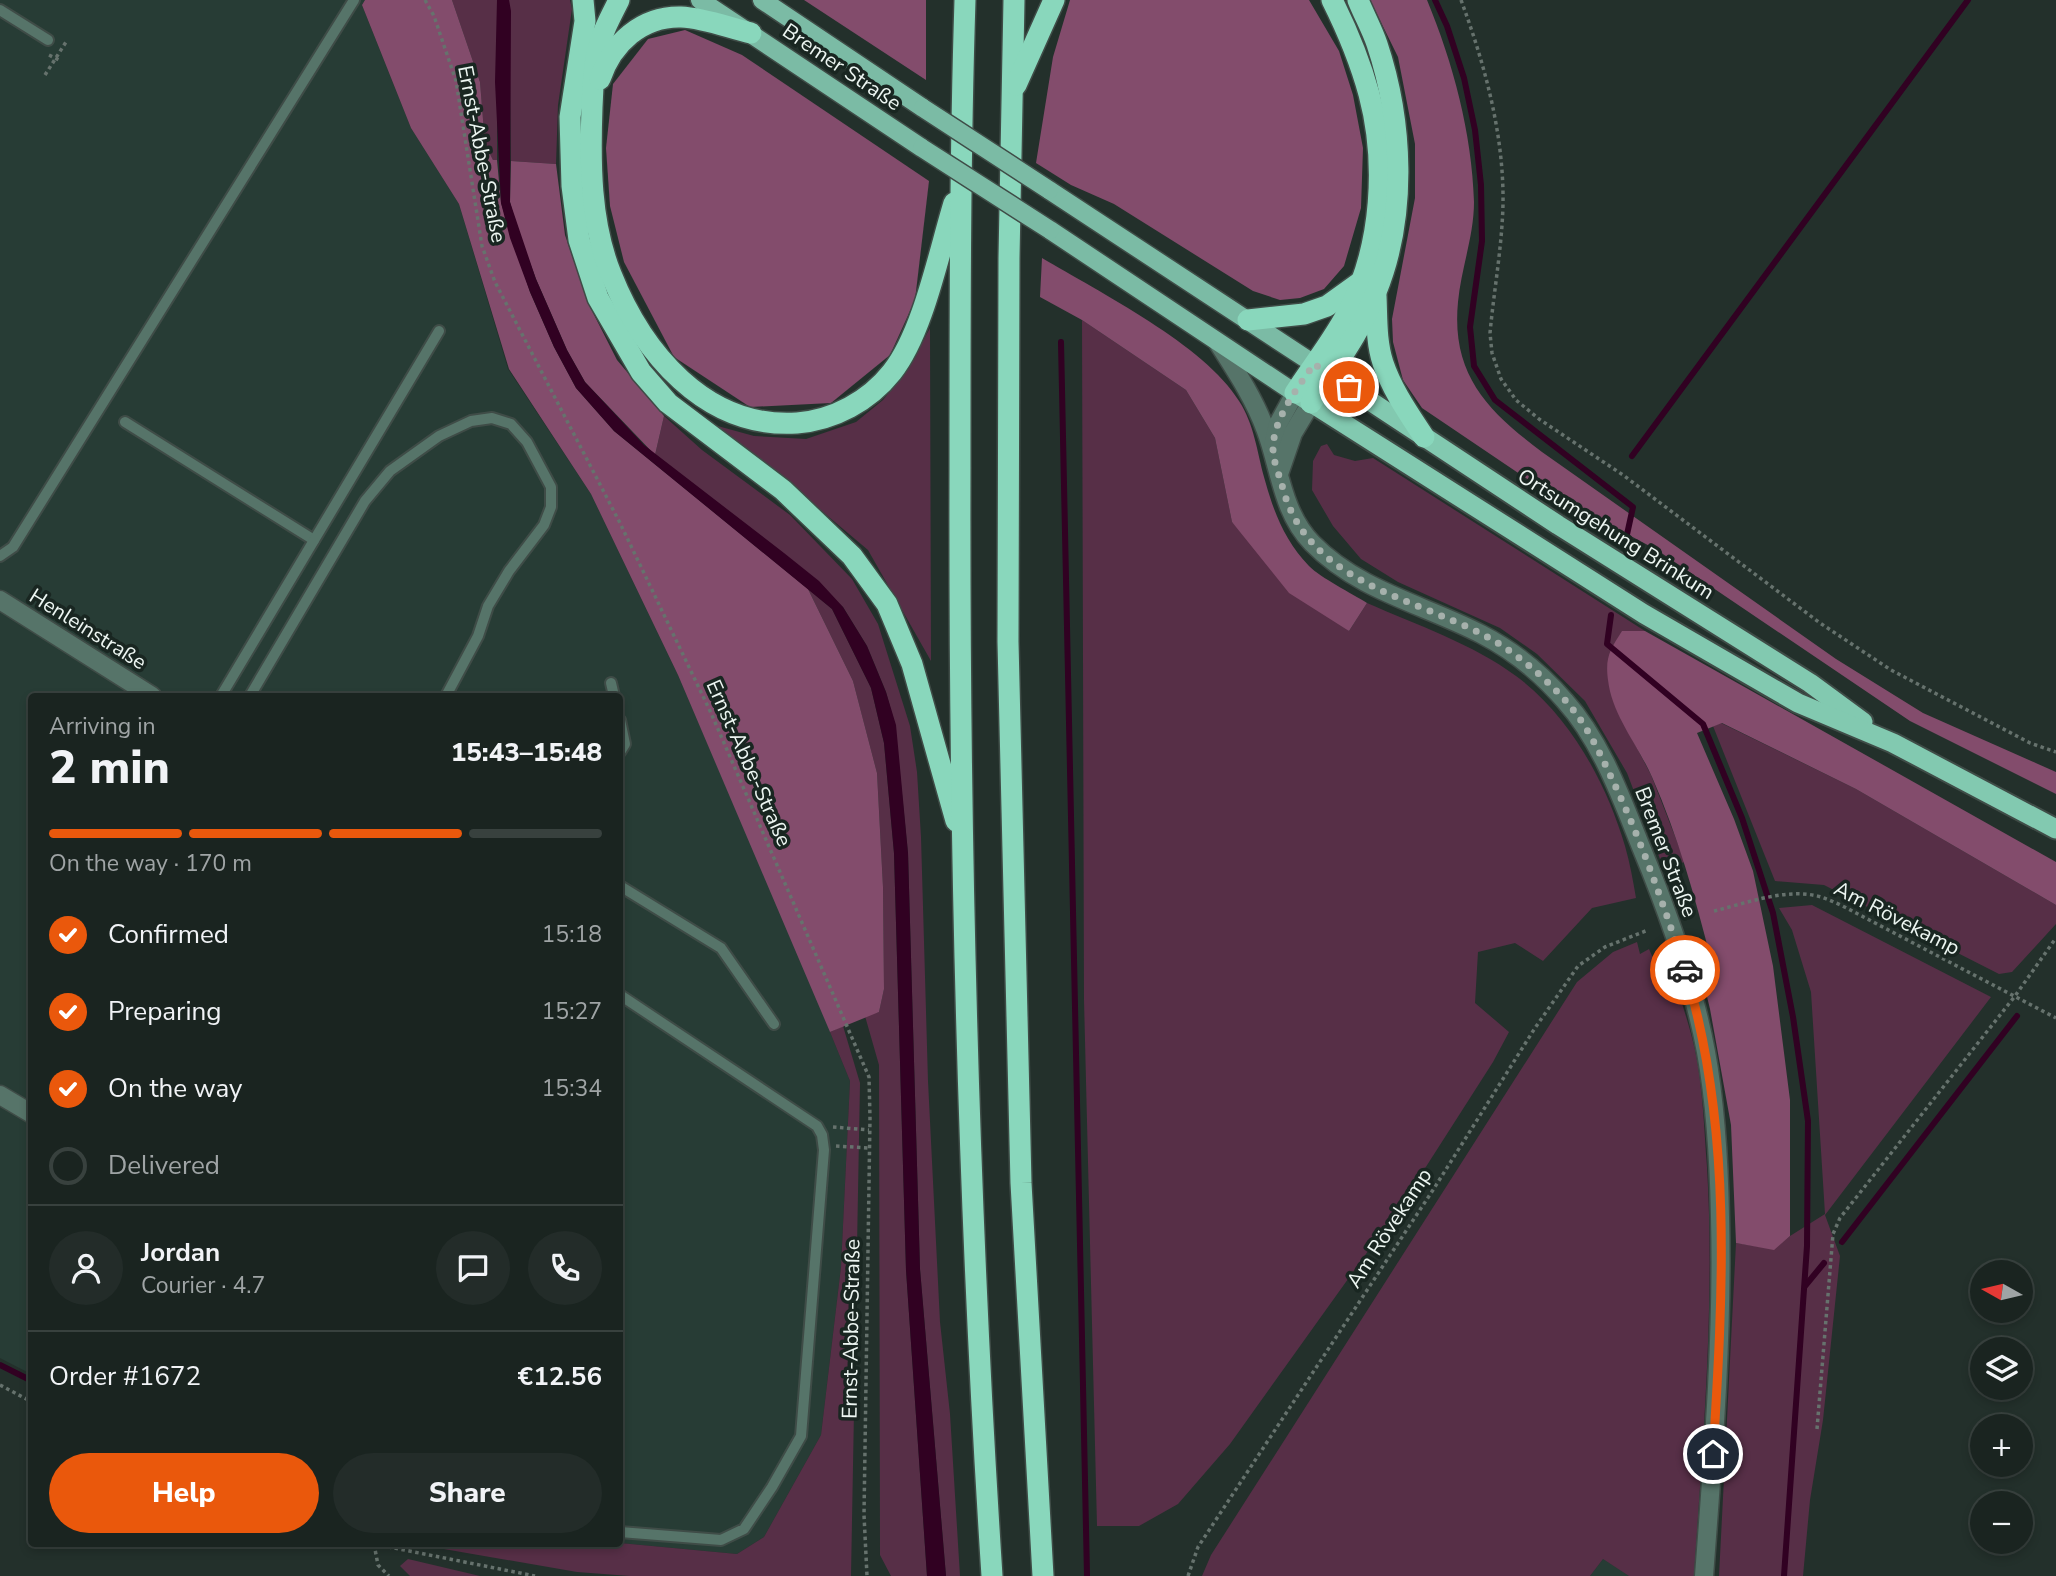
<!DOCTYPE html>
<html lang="en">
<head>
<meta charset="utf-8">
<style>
  :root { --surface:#1a2420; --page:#232c29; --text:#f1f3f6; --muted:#9fa4a5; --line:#38413e; --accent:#ea580c }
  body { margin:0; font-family:"Nunito Sans",sans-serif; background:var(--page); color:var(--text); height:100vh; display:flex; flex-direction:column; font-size:26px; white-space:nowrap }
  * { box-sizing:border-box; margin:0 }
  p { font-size:23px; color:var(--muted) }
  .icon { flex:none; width:38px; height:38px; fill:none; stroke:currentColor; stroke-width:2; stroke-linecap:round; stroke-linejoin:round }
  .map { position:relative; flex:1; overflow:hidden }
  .side { position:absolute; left:28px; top:693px; width:595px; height:854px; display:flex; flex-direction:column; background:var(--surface); border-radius:7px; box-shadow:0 4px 10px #0003,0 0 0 2px var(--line) }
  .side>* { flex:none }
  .needle { width:46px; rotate:278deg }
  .controls { position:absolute; left:1970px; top:1260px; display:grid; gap:14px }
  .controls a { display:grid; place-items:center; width:63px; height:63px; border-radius:50%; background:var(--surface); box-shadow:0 4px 10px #0003,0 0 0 2px var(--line); font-size:35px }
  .pin { position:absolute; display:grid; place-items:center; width:60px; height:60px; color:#fff; margin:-30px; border:4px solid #fff; border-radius:50%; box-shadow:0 2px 7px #0007 }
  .courier { position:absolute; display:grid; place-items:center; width:70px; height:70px; margin:-35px; border:5px solid #ea580c; border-radius:50%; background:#fff; color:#222; box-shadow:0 2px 9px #0007 }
  .headline em { font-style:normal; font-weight:800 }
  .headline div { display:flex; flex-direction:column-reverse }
  .headline { display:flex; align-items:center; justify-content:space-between; height:119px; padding:0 21px }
  h1 { font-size:46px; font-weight:800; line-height:52px }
  .bar { display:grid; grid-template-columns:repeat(4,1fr); gap:10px 7px; align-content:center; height:84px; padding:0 21px }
  .bar i { height:9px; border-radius:5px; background:var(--line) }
  .bar .active { background:var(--accent) }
  .bar p { grid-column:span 4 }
  .line { display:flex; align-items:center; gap:18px; padding:0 21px; border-top:2px solid var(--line) }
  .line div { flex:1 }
  .round { display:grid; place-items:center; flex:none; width:74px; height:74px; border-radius:37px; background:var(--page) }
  ol { padding:0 21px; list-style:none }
  li { display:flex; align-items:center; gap:21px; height:77px }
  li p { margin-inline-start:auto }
  li .icon { padding:7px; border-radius:50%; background:var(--accent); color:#fff; stroke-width:4 }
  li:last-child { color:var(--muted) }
  li i { width:38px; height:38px; border:4px solid var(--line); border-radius:50% }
  .button { display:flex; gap:14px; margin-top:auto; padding:14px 21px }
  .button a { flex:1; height:80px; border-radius:42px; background:var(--accent); color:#fff; font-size:28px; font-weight:800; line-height:80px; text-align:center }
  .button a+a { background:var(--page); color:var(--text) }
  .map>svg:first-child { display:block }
</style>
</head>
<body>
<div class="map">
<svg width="2056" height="1576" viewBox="0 0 2056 1576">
  <rect width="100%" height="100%" fill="#23302b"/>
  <!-- built -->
  <g fill="#273c35">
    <path d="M 0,0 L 365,0 L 362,5 L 411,128 L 459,204 L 508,369 L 591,494 L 678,675 L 803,965 L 850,1081 L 841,1267 L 821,1435 L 764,1537 L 737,1554 L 620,1543 L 620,696 L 32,696 L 31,1374 L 0,1358 Z"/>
    <path d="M 1603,1559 L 1619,1569 L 1629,1576 L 1590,1576 Z"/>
  </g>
  <!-- green -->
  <g fill="#572f47">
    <path d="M 452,0 L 497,0 L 497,160 L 493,160 L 485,144 L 480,82 Z"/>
    <path d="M 509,0 L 570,0 L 572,9 L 558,105 L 556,164 L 511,161 Z"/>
    <path d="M 1082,320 L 1186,390 L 1215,438 L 1232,522 L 1349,631 L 1367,603 C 1417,625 1473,644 1516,676 C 1570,716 1606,782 1625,846 C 1630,863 1633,881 1636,898 L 1592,908 L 1543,961 L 1515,943 L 1478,952 L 1475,1003 L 1509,1032 L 1493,1062 L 1406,1198 L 1230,1444 L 1178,1504 L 1139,1526 L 1097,1526 L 1084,1000 Z"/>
    <path d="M 930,328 L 931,661 L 868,550 L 791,485 L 714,425 L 754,436 L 806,439 L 856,422 L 883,400 L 908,369 Z"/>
    <path d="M 664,416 L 702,450 L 790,515 L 852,579 L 878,624 L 910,726 L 917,772 L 921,837 L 928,1081 L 940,1322 L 950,1414 L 960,1576 L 946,1576 L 920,1269 L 908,853 L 895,725 L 886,692 L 867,646 L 843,607 L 655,455 Z"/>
    <path d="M 1327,444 L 1334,455 L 1355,461 L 1373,458 L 1645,631 L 1622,631 L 1616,708 L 1651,775 L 1685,862 L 1663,867 L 1627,773 L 1585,701 L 1537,654 L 1500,628 L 1398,582 L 1361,559 L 1333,526 L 1312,490 L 1313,461 L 1321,446 Z"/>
    <path d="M 808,589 L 832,609 L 871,688 L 884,743 L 894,853 L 906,1270 L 927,1576 L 891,1576 L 880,1555 L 879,1065 L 865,1016 L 879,1012 L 884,989 L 883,887 L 877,773 L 853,681 Z"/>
    <path d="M 1721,723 L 1856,789 L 2056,905 L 2056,924 L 2012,972 L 1999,974 L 1824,885 L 1775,881 L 1713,726 Z"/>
    <path d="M 1812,905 L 1991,997 L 1825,1215 L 1840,1256 L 1823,1420 L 1810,1500 L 1803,1576 L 1719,1576 L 1736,1243 L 1774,1249 L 1790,1236 L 1825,1214 L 1811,992 L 1792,930 L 1779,908 Z"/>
    <path d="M 1637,942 L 1640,954 L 1649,949 L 1656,965 L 1659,965 L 1661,970 L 1671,968 C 1679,995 1689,1023 1695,1050 C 1703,1088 1704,1128 1707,1167 C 1715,1304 1703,1439 1694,1576 L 1629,1576 L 1603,1559 L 1590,1576 L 1202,1576 L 1211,1555 L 1577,982 L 1613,952 Z"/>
    <path d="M 843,1026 L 860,1083 L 851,1576 L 630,1576 L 577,1572 L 415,1544 L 620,1543 L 737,1554 L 764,1537 L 821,1435 L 841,1267 L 850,1081 L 830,1032 Z"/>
    <path d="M 408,1559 L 480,1576 L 410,1576 L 400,1566 Z"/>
  </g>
  <!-- forest -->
  <g fill="#834c6c">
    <path d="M 365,0 L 452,0 L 480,82 L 485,144 L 493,160 L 497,160 L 501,203 L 530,292 L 554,347 L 576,388 L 614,431 L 808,589 L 853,681 L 877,773 L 883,887 L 884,989 L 879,1012 L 830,1032 L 678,675 L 591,494 L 509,369 L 459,204 L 411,128 L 362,5 Z"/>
    <path d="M 804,0 L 926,0 L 926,80 Z"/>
    <path d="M 1070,0 L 1309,0 L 1339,51 L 1353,95 L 1363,148 L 1361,208 L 1344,266 L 1324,289 L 1300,298 L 1280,300 L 1253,291 L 1114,204 L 1071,185 L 1036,163 L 1053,57 Z"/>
    <path d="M 1370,0 L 1427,0 C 1453,63 1472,133 1474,202 C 1474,236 1461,269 1458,302 C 1451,375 1488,411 1542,452 L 1836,659 L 1923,713 L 2056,772 L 2056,794 L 1910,721 L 1657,550 L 1539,487 L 1422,408 L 1403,380 L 1393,342 L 1392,319 L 1415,198 L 1415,144 L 1398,57 Z"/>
    <path d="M 685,30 L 742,55 L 929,181 L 915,300 L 890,355 L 831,403 L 750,407 L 674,357 L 624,262 L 610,206 L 606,148 L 613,84 L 648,39 Z"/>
    <path d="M 511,161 L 556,164 L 565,235 L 589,305 L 617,360 L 664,416 L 655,455 L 585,382 L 567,350 L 536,279 L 517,228 L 510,202 Z"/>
    <path d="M 1042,258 C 1099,292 1205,345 1239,401 C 1254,424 1257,451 1264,477 C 1273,510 1284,540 1309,566 C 1321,578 1351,593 1367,603 L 1349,631 L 1289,593 L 1232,522 L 1215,438 L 1186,390 L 1082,320 L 1040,297 Z"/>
    <path d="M 1622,631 L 1645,631 L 2056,862 L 2056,905 L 1856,789 L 1722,723 L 1697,733 L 1734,819 L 1753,871 L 1773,966 L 1790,1100 L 1790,1236 L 1774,1250 L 1736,1243 L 1731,1125 L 1710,1009 L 1699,964 L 1711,960 C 1695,897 1678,836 1652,777 C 1638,745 1612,715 1608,680 C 1605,657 1610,650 1622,631 Z"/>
  </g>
  <!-- water -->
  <path fill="#310122" d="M 497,0 L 509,0 L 511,11 L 510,202 L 536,279 L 567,350 L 585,382 L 644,445 L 784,553 L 819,581 L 843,607 L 867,646 L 886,692 L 896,725 L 908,853 L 920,1269 L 946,1576 L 927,1576 L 906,1270 L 894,853 L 884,743 L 871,688 L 832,609 L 614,431 L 576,388 L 554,347 L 530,292 L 510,238 L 501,203 L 495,82 Z"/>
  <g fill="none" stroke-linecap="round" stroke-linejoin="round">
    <!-- stream -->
    <g stroke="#310122" stroke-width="6">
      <path d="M 1435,0 L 1447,26 L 1464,78 L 1475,130 L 1481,185 L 1482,241 L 1470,327 L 1474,366 L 1495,400 L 1633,507 L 1626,539"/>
      <path d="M 1061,342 L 1087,1576"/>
      <path d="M 1632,456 L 1968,0"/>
      <path d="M 1611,615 L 1607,644 L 1703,724 L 1742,818 L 1773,913 L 1793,1017 L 1808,1121 L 1807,1246 L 1784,1576"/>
      <path d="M 1842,1242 L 2017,1016"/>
      <path d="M 1805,1286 L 1824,1263"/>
      <path d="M 0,1365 L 32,1381"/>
    </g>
    <defs>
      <g id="service">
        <path d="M 0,10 L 48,40"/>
        <path d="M 125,422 L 314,540"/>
        <path d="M 0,556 L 13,547 L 354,0"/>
        <path d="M 611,683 L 614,696"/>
        <path d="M 221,696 L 439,331"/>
        <path d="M 250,696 L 365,501 L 390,471 L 439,436 L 471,421 L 492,418 L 511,424 L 527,442 L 551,487 L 551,507 L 544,525 L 509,571 L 488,606 L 478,636 L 446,696"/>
        <path d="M 620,720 L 625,744 L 620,752"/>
        <path d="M 620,886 L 721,948 L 774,1024"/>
        <path d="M 620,995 L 817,1126 L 822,1135 L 824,1150 L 801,1436 L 772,1487 L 744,1529 L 721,1540 L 620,1532"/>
      </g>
      <g id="minor">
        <path d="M 0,600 L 152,696"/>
        <path d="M 0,1095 L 32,1114"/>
      </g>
      <g id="tertiary">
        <path d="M 1218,343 C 1236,371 1255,400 1266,431 C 1280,469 1282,512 1312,543 C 1359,591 1423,604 1481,634 C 1514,651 1541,673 1565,701 C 1601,741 1621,797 1641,847 C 1668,912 1693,982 1706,1052 C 1716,1107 1719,1162 1720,1217 C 1723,1337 1713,1457 1704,1576"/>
        <path d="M 1273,447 L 1278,424 L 1295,393"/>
        <path d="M 1279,474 L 1293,433 L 1311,403"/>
      </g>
      <g id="primary">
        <path d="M 700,0 L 922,148"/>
        <path d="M 762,0 L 923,108"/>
        <path d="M 1049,190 L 1314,364"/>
        <path d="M 1050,230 L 1295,393"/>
      </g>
      <g id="trunk">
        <path d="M 1317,366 L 1558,525 L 1810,683 L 1863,722"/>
        <path d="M 1299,395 L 1644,614 L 1798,703 L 1893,743 L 2056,829"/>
      </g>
      <g id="motorway">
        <path d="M 583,0 L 585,21 L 570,117 L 572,186 L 579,240 L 598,298 L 641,372 L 668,403 L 783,490 L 852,556 L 887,604 L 912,664 L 956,821"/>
        <path d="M 619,0 C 610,18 601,34 597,54 C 593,71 593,89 592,107 C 590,162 590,222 611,274 C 642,352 705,429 797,423 C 834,420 869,401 892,372 C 923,333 939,252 954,203"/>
        <path d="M 965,0 C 960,156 960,312 960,467 C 959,837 968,1207 992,1576"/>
        <path d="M 1014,0 L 1009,258 L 1008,642 L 1021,1183 L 1043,1576"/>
        <path d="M 600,79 C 612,43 642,16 681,17 C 705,18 729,28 751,33"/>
        <path d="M 1016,85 L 1054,0"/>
        <path d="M 1376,296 C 1377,318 1376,342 1383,363 C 1392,390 1409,414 1424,437"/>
        <path d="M 1248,320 L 1304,314 L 1327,306 L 1359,283"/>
        <path d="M 1295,393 C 1313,365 1335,338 1350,308 C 1382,245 1387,162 1369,94 C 1360,61 1347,30 1332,0"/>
        <path d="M 1311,403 C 1334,367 1361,332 1376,292 C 1407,216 1403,122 1377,44 C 1372,29 1364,15 1358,0"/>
      </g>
    </defs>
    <!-- service casing -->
    <use href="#service" stroke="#3f4c47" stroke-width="14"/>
    <!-- minor casing -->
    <use href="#minor" stroke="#3f4c47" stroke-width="21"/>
    <!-- tertiary casing -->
    <use href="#tertiary" stroke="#3f4c47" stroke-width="21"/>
    <!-- primary casing -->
    <use href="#primary" stroke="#3f4c47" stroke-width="21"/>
    <!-- trunk casing -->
    <use href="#trunk" stroke="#3f4c47" stroke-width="23"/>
    <!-- motorway casing -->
    <use href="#motorway" stroke="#3f4c47" stroke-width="24"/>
    <!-- path -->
    <g stroke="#66726d" stroke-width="3.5" stroke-dasharray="3.5 3.5" stroke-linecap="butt">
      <path d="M 425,0 L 434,16 L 456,81 L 482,246 L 495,282 L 620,523 L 711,713 L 869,1077 L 870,1118 L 864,1515 L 867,1576"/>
      <path d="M 1461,0 C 1485,65 1504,135 1503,204 C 1502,247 1494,290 1490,333 L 1492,353 L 1501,379 L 1516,400 L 1539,419 L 1623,475 L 1820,623 L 1891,670 L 2030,743 L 2056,752"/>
      <path d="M 49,55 L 61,61"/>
      <path d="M 45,75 L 66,42"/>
      <path d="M 1714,911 C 1747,903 1788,887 1821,897 C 1833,901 1845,907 1856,913 L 2056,1018"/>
      <path d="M 833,1127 L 869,1130"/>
      <path d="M 836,1146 L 869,1148"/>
      <path d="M 0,1385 L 32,1402"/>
      <path d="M 1817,1429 L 1833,1234 L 1840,1218 L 2015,996 L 2056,938"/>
      <path d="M 374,1544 L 535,1576"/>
      <path d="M 374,1544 L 378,1565 L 389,1576"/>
      <path d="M 1188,1576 L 1198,1547 L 1433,1190 L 1535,1028 L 1578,966 L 1605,947 L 1648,930"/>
    </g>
    <!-- service -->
    <use href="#service" stroke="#567469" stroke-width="10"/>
    <!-- minor -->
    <use href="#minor" stroke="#567469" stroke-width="18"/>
    <!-- tertiary -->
    <use href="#tertiary" stroke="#567469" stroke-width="18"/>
    <!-- primary -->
    <use href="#primary" stroke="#7bbba5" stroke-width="18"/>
    <!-- trunk -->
    <use href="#trunk" stroke="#82c9b0" stroke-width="19"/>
    <!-- motorway -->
    <use href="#motorway" stroke="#89d7bc" stroke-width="21"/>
    <defs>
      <g id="primary-bridge">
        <path d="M 923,108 L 1049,190"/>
        <path d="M 922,148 L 1050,230"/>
      </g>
    </defs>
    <!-- primary-bridge casing -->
    <use href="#primary-bridge" stroke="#3f4c47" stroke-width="21" stroke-linecap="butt"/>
    <!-- primary-bridge -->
    <use href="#primary-bridge" stroke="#7bbba5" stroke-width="18"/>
  </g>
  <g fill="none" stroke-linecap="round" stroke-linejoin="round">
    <!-- done -->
    <path stroke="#a6b1ac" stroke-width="7" stroke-dasharray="0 12.6" d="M 1349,387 L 1314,364 C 1297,389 1273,419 1273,449 C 1273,461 1279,474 1282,485 C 1305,580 1407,596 1482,634 C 1514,651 1540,673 1565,700 C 1586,723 1600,753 1613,781 C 1642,842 1664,906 1685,970"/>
    <!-- route -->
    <path stroke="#ea580c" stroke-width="9" d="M 1685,970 C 1733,1126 1723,1293 1713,1454"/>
  </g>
  <g text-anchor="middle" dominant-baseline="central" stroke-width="7" stroke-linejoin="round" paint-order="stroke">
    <!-- street labels -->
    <g font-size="21" fill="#edf6f2" stroke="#192621">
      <text transform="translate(842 67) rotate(34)">Bremer Straße</text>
      <text transform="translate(482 154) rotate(79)">Ernst-Abbe-Straße</text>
      <text transform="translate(1616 534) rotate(32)">Ortsumgehung Brinkum</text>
      <text transform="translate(88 629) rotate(32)">Henleinstraße</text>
      <text transform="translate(749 763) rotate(66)">Ernst-Abbe-Straße</text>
      <text transform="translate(1666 852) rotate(69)">Bremer Straße</text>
      <text transform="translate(1897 918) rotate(27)">Am Rövekamp</text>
      <text transform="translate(1389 1228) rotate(-57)">Am Rövekamp</text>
      <text transform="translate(851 1329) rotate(-89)">Ernst-Abbe-Straße</text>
    </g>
  </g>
</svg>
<div class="controls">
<a><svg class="needle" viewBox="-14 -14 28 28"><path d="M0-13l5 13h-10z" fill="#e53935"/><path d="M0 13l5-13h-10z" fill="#9fa4a5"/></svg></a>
<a><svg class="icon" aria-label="layers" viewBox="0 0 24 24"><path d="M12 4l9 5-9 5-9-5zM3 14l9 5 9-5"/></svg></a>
<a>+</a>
<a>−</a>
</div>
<div class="pin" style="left:1349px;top:387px;background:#ea580c"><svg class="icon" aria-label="bag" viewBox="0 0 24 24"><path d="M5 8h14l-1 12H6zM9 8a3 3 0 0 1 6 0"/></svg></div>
<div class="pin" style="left:1713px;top:1454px;background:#1f2937"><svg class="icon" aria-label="home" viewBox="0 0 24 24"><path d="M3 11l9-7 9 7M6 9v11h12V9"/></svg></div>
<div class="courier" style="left:1685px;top:970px"><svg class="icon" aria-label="car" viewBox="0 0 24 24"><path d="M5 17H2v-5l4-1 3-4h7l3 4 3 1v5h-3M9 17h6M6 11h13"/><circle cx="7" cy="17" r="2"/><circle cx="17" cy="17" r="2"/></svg></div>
<section class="side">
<div class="headline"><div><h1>2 min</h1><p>Arriving in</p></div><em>15:43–15:48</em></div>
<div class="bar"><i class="active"></i><i class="active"></i><i class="active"></i><i></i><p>On the way · 170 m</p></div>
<ol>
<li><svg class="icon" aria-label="check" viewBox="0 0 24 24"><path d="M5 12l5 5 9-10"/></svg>Confirmed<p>15:18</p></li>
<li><svg class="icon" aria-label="check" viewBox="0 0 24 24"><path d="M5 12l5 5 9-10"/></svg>Preparing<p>15:27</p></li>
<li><svg class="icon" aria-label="check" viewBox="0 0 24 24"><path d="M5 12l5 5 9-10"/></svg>On the way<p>15:34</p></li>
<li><i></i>Delivered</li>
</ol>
<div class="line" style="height:126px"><a class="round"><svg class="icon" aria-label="person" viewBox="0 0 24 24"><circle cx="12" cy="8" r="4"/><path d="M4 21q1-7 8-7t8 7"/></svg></a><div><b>Jordan</b><p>Courier · 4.7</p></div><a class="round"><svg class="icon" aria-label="chat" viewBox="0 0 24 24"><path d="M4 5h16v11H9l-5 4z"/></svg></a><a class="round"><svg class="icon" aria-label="phone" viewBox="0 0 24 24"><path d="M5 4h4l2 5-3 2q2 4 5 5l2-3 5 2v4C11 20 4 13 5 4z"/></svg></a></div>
<div class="line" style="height:91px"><div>Order #1672</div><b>€12.56</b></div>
<div class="button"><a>Help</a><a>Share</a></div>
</section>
</div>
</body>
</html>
